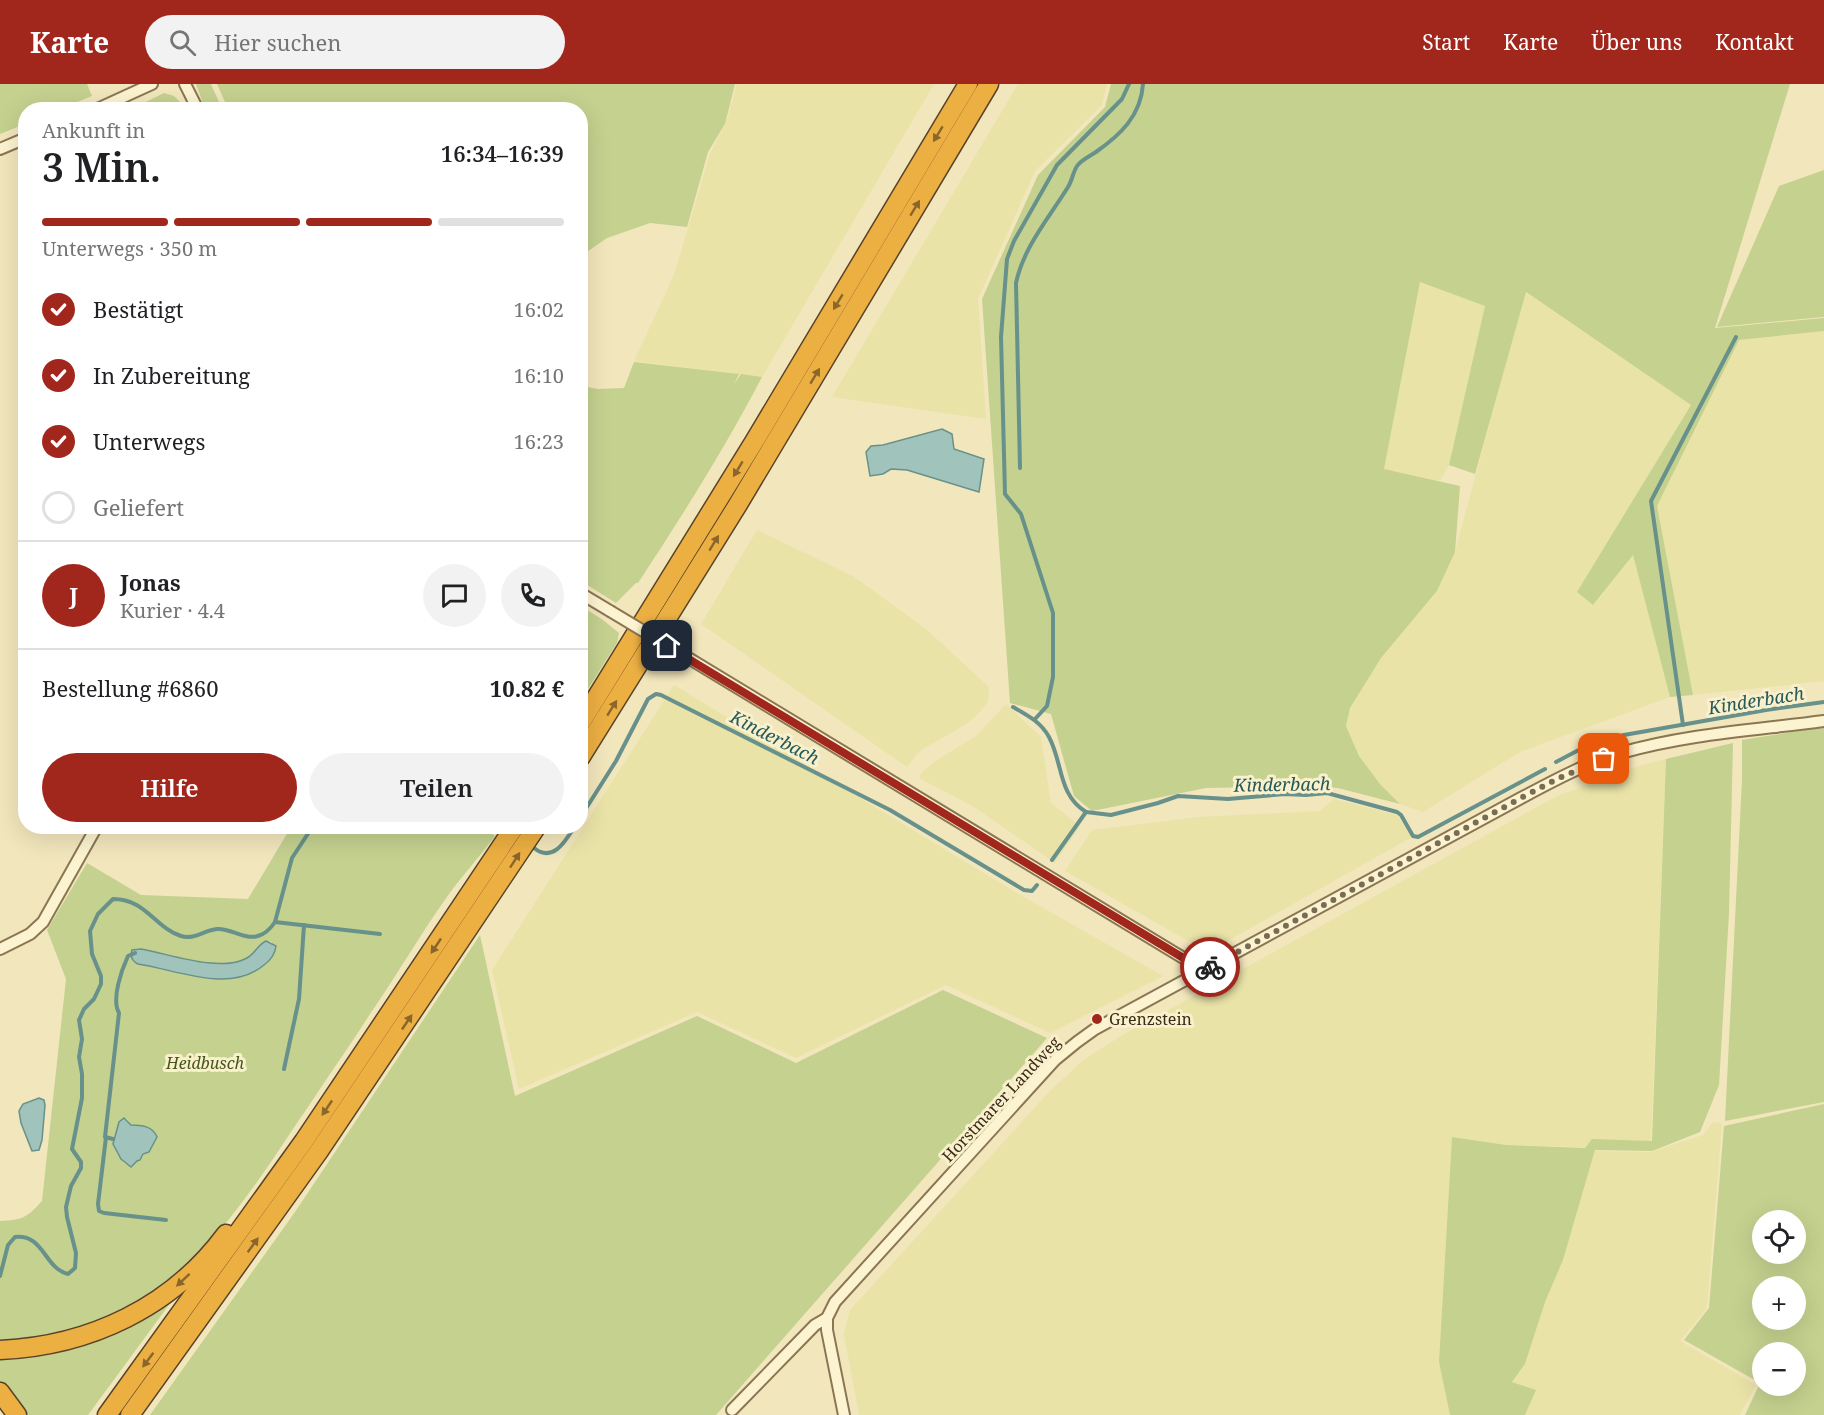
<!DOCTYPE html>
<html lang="de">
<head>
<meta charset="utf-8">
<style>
  :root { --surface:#fff; --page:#f2f2f2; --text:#202124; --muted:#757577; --line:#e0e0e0; --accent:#a1271d }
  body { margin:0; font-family:"Noto Serif",serif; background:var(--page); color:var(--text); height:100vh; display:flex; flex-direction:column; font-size:22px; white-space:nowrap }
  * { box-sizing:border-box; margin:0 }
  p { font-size:20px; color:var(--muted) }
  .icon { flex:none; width:33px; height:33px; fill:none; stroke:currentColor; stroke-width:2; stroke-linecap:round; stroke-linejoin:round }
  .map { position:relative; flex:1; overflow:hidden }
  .sheet { position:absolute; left:18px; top:18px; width:570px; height:732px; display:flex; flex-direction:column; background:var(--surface); border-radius:24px; box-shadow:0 6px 24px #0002 }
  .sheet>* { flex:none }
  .fabs { position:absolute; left:1752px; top:1126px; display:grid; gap:12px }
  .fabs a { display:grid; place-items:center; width:54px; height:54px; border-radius:50%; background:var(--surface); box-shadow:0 6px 24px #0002; font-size:30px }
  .pin { position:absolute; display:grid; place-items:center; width:51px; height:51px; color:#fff; margin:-26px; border-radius:12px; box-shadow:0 3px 9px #0006 }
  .courier { position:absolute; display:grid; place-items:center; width:60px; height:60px; margin:-30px; border:4px solid #a1271d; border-radius:50%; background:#fff; color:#222; box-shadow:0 2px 8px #0007 }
  .summary em { font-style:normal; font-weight:600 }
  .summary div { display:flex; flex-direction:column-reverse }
  .summary { display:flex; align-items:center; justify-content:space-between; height:102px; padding:0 24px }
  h1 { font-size:39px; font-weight:600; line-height:45px }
  .bar { display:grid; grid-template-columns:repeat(4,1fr); gap:9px 6px; align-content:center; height:72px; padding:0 24px }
  .bar i { height:8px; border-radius:4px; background:var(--line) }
  .bar .active { background:var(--accent) }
  .bar p { grid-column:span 4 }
  .line { display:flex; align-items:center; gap:15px; padding:0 24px; border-top:2px solid var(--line) }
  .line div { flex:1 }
  .round { display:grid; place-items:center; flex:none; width:63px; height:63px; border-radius:32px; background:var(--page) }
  ol { padding:0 24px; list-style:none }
  li { display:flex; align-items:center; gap:18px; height:66px }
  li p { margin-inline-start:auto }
  li .icon { padding:6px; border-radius:50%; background:var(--accent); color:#fff; stroke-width:4 }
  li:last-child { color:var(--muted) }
  li i { width:33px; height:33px; border:3px solid var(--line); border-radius:50% }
  .action { display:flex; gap:12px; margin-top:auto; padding:12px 24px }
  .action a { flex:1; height:69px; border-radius:36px; background:var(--accent); color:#fff; font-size:24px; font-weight:600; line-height:69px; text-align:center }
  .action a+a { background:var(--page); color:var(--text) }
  header { display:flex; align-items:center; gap:36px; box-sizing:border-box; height:84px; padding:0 30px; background:var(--accent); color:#fff }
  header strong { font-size:28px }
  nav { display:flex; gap:33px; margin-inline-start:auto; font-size:21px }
  .search { width:420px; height:54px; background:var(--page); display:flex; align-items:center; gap:15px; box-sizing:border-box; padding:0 21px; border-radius:33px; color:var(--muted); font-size:22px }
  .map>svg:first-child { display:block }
</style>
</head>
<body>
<header>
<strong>Karte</strong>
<div class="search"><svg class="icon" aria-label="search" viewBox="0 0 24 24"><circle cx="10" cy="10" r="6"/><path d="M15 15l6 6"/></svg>Hier suchen</div>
<nav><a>Start</a><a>Karte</a><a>Über uns</a><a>Kontakt</a></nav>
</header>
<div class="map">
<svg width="1824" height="1331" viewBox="0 0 1824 1331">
  <rect width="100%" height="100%" fill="#f2e6bc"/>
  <!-- farmland -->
  <g fill="#e9e3a8">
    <path d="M 737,0 L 934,0 L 762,293 L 634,277 L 674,191 L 710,70 L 726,39 Z"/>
    <path d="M 1018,0 L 1107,0 L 1102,21 L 1035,87 L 978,215 L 986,335 L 832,313 Z"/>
    <path d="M 1420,198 L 1485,222 L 1449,381 L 1440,397 L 1384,385 Z"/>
    <path d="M 1525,208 L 1691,321 L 1578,508 L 1594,521 L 1633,471 L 1670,613 L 1520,668 L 1423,728 L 1400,720 L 1380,700 L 1359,672 L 1346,642 L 1350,624 L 1381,574 L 1437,508 L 1455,468 Z"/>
    <path d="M 1824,247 L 1824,597 L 1693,611 L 1657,422 L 1739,256 Z"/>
    <path d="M 757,446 L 853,492 L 926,545 L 989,603 L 988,617 L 981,627 L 968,639 L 923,665 L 916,671 L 907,683 L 701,540 Z"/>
    <path d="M 674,601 L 1015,808 L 1163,892 L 1050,949 L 946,901 L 796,974 L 697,928 L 519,1005 L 492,886 Z"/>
    <path d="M 1006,620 L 1041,653 L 1051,719 L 1080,742 L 1055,779 L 974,723 L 919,694 L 922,688 L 934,678 L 976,652 Z"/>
    <path d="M 1666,675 L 1651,1057 L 1592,1055 L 1585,1063 L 1506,1061 L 1452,1053 L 1439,1278 L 1450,1331 L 859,1331 L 844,1250 L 850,1226 L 1048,1009 L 1083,976 L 1121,952 L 1557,712 L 1635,683 Z"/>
    <path d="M 1334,715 L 1397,731 L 1412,753 L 1208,868 L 1065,787 L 1092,746 L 1198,733 L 1319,727 Z"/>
    <path d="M 1713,1038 L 1722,1039 L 1707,1224 L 1680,1257 L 1756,1301 L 1740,1331 L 1525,1331 L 1536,1306 L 1512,1299 L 1525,1280 L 1545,1218 L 1563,1176 L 1595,1067 L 1651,1068 L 1703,1051 Z"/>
  </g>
  <!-- green -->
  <g fill="#c4d18f" fill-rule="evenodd">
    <path d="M 0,0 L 87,0 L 92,12 L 60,25 L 26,26 L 25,40 L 0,50 Z"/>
    <path d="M 196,0 L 211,0 L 222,25 L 205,25 Z"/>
    <path d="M 217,0 L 735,0 L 725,40 L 708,68 L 687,143 L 650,139 L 607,154 L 581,172 L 580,26 L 228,25 Z"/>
    <path d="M 1111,0 L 1790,0 L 1715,244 L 1824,234 L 1824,247 L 1739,256 L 1657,422 L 1693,611 L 1670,613 L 1633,471 L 1593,521 L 1577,508 L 1691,321 L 1526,208 L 1475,390 L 1449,381 L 1485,222 L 1420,198 L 1384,385 L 1460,402 L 1455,468 L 1437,507 L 1381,574 L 1350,624 L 1346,642 L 1359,672 L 1380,700 L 1400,720 L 1338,704 L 1310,702 L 1206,704 L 1092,727 L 1074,712 L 1051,630 L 1010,619 L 982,215 L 1038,91 L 1105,23 Z"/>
    <path d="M 164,9 L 174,12 L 187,25 L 142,25 L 146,18 Z"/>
    <path d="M 1824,86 L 1824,233 L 1717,243 L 1779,102 Z"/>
    <path d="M 634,278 L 739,290 L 734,300 L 741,290 L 762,293 C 725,364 682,432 638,499 L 636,499 L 616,519 L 581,497 L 581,313 L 587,303 L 598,305 L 624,304 Z"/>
    <path d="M 581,522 L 603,536 L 619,549 L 617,559 L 581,616 Z"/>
    <path d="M 1824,643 L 1824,1018 L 1725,1037 L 1742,696 L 1742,656 Z"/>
    <path d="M 1733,659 L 1729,829 L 1719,1001 L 1700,1048 L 1652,1067 L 1595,1066 L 1563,1176 L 1545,1218 L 1525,1280 L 1512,1298 L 1536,1306 L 1525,1331 L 1450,1331 L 1439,1278 L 1452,1053 L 1506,1061 L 1585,1064 L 1592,1055 L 1652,1057 L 1666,675 Z"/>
    <path d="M 291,743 L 482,743 L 495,752 C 478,775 458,796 442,820 C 417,856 395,894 370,930 C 351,960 331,988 312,1017 C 272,1075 225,1154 168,1197 C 120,1234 61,1256 0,1256 L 0,1137 C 22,1136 27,1134 42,1117 L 66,895 L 47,846 L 87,779 L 141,811 L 248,815 ZM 266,857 L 272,858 L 270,876 C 229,911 184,887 138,880 C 132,877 130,872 132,866 L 141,865 C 170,870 218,888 245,875 C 255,871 257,861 266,857 ZM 127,1035 L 131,1041 L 136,1041 L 152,1063 L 135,1079 L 125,1080 C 111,1063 114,1058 119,1038 Z"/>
    <path d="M 480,851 L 515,1012 L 697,932 L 796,979 L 943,906 L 1047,954 L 716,1331 L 150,1331 L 295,1128 Z"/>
    <path d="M 1824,1020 L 1824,1331 L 1745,1331 L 1760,1299 L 1684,1256 L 1709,1224 L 1724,1042 ZM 1762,1137 L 1796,1137 L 1796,1170 L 1762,1170 ZM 1762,1203 L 1796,1203 L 1796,1236 L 1762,1236 ZM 1762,1269 L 1796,1269 L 1796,1302 L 1762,1302 Z"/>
    <path d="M 174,1214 L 88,1331 L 24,1331 L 0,1300 L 0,1271 Z"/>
  </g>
  <!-- water -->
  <g fill="#a0c3bb" stroke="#67918a" stroke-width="1.5">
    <path d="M 942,345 L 952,350 L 954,365 L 984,375 L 979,408 L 907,386 L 891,385 L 883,390 L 870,392 L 866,368 L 871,362 L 883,361 Z"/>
    <path d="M 266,857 L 276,862 C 275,870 271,876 264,881 C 229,910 178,886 138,880 C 132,877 130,872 132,866 L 141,865 C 170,870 218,888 245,875 C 255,871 257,861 266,857 Z"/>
    <path d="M 39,1014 L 44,1016 L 45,1021 L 42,1056 L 39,1066 L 32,1067 L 21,1039 L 19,1027 L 23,1020 Z"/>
    <path d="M 124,1034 L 131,1041 C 141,1041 153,1042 157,1053 L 149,1068 L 143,1070 L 140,1076 L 137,1077 L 131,1083 L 121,1075 L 113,1060 L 119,1038 Z"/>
  </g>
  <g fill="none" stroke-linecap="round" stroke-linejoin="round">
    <!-- stream -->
    <g stroke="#67918a" stroke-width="4">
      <path d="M 1020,384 L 1016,199 C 1024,162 1049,134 1068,103 C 1072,97 1073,88 1077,82 C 1081,76 1090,72 1096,68 C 1120,51 1141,32 1143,0"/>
      <path d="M 1013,623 C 1027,631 1041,638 1049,653 C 1063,679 1058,711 1086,728"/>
      <path d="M 1035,635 L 1047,622 L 1053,593 L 1053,529 L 1021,430 L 1005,410 L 1001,253 L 1007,175 L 1014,157 L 1057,81 L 1122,15 L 1129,0"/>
      <path d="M 1683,641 L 1651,417 L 1736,253"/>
      <path d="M 1556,678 L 1592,659 L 1624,651 L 1766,626 L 1824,618"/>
      <path d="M 580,734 L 616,677 L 648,615 L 656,610 L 661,611 L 890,726 L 1024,806 L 1032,807 L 1037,801"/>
      <path d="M 534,764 C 553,779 565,758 575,742"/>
      <path d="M 1052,776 L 1086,728 L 1111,731 L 1158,719 L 1178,712 L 1228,715 L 1285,710 L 1306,711 L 1327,709 L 1397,728 L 1401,731 L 1413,752 L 1418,753 L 1545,685"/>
      <path d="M 275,838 L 380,850"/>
      <path d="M 284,985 L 299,915 L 304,841"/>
      <path d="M 106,1053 L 98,1120 L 99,1127 L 104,1129 L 166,1136"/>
      <path d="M 113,1055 L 105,1053 L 119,929 C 111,915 122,885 128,872 L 135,869"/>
      <path d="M 0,1192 L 8,1161 L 15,1153 C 44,1150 44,1184 68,1190 L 75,1184 L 76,1169 L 67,1133 L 66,1123 L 71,1102 L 81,1084 L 81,1078 L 72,1065 L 82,1014 L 82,990 L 79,973 L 82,955 L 79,936 L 84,925 L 94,915 L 101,900 L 101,892 L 92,870 L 90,847 L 98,830 L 113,815 C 146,815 154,843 181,852 C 195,856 204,846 217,845 C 231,844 244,856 258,852 C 265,850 271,844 275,838 L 292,774 L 313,742"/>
    </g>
    <defs>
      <g id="street">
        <path d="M 185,0 L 198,26"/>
        <path d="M 95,26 L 152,0"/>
        <path d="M 0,65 L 26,54"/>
        <path d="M 580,509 L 610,527"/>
        <path d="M 685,572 L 1185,875 L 1195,891"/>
        <path d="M 0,865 L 30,850 L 43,838 L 97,742"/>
        <path d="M 827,1234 L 827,1246 L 844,1331"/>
        <path d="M 732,1326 L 815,1241 L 827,1234 L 835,1218 L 1055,976 L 1077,958 L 1095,945 L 1521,714 C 1553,697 1586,679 1621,669 C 1686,650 1757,646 1824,637"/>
      </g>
      <g id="highway">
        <path d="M 580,640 L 754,358 L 968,0"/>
        <path d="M 580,674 L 737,422 L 989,0"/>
        <path d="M 0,1266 C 90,1262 172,1223 226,1150"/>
        <path d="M 0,1308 L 17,1331"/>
        <path d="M 107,1331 L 304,1057 L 515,742"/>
        <path d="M 130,1331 L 319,1067 L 537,742"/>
      </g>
    </defs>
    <!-- street casing -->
    <use href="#street" stroke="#8b7654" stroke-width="14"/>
    <!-- highway casing -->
    <use href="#highway" stroke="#584329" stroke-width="21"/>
    <!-- street -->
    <use href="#street" stroke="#fcf3d0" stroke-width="10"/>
    <!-- highway -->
    <use href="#highway" stroke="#ecaf42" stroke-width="18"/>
    <defs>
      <path id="street-bridge" d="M 610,527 L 685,572"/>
    </defs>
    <!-- street-bridge casing -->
    <use href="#street-bridge" stroke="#8b7654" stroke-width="14" stroke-linecap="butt"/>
    <!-- street-bridge -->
    <use href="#street-bridge" stroke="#fcf3d0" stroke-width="10"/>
  </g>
  <!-- one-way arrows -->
  <defs><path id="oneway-solid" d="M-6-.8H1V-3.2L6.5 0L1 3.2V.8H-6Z" transform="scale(1.5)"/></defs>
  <g fill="#8a662c">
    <use href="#oneway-solid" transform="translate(938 50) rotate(121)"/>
    <use href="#oneway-solid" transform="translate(915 124) rotate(-59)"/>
    <use href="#oneway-solid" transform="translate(838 218) rotate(121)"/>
    <use href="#oneway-solid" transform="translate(815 292) rotate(-59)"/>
    <use href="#oneway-solid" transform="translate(738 385) rotate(121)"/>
    <use href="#oneway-solid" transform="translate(714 459) rotate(-59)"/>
    <use href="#oneway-solid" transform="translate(612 624) rotate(-58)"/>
    <use href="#oneway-solid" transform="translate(515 776) rotate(-57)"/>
    <use href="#oneway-solid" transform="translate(436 862) rotate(124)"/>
    <use href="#oneway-solid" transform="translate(407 938) rotate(-56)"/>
    <use href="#oneway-solid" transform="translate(327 1024) rotate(124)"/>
    <use href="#oneway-solid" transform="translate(253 1161) rotate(-54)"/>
    <use href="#oneway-solid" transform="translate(183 1196) rotate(137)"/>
    <use href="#oneway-solid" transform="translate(148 1276) rotate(127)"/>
  </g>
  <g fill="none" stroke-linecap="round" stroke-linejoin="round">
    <!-- done -->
    <path stroke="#7a6c53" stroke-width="6" stroke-dasharray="0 10.8" d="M 1210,883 L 1521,714 L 1559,694 L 1604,675"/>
    <!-- route -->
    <path stroke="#a1271d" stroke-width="8" d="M 667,562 L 1185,875 L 1195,891 L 1210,883"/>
  </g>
  <!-- markers -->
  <circle fill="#a1271d" stroke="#f9f0cc" stroke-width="2" cx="1097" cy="935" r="6"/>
  <g text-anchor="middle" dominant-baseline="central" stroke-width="6" stroke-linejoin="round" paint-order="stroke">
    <!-- poi labels -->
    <g font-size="16" fill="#392b1a" stroke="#f9f0cc" text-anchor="start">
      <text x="1109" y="935">Grenzstein</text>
    </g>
    <!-- park labels -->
    <g font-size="16" font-style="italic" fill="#45571e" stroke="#f9f0cc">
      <text x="205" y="979">Heidbusch</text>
    </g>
    <!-- street labels -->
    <g font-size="16" fill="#392b1a" stroke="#f9f0cc">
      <text transform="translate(1001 1015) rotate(-47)">Horstmarer Landweg</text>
    </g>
    <!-- water labels -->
    <g font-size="18" font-style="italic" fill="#285a5a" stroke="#f9f0cc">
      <text transform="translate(1756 616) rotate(-9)">Kinderbach</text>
      <text transform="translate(775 653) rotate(27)">Kinderbach</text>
      <text transform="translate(1282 700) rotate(-1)">Kinderbach</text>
    </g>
  </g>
</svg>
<div class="fabs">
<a><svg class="icon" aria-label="locate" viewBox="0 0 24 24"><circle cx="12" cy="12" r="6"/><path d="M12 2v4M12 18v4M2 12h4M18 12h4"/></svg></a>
<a>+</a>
<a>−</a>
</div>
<div class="pin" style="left:1604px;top:675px;background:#ea580c"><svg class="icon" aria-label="bag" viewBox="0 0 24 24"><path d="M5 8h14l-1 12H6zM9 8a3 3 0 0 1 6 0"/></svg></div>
<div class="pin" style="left:667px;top:562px;background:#1f2937"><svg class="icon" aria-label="home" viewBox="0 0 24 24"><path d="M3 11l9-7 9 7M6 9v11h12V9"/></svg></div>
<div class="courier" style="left:1210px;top:883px"><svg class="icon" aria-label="bike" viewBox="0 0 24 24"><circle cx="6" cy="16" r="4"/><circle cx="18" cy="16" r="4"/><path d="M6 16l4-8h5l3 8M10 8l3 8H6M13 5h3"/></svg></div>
<section class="sheet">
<div class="summary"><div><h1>3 Min.</h1><p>Ankunft in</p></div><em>16:34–16:39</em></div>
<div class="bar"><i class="active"></i><i class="active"></i><i class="active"></i><i></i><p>Unterwegs · 350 m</p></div>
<ol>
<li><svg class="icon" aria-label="check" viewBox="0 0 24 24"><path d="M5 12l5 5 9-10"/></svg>Bestätigt<p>16:02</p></li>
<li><svg class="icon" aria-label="check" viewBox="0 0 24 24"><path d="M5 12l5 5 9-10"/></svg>In Zubereitung<p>16:10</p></li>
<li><svg class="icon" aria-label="check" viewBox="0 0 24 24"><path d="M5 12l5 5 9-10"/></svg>Unterwegs<p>16:23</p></li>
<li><i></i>Geliefert</li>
</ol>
<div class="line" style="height:108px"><b class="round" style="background:var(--accent);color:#fff">J</b><div><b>Jonas</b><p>Kurier · 4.4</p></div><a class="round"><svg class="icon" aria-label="chat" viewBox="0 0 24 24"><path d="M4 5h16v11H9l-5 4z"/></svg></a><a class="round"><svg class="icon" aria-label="phone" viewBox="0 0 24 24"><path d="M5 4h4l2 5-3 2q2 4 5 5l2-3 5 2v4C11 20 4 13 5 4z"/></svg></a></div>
<div class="line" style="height:78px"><div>Bestellung #6860</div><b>10.82 €</b></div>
<div class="action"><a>Hilfe</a><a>Teilen</a></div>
</section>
</div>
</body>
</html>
